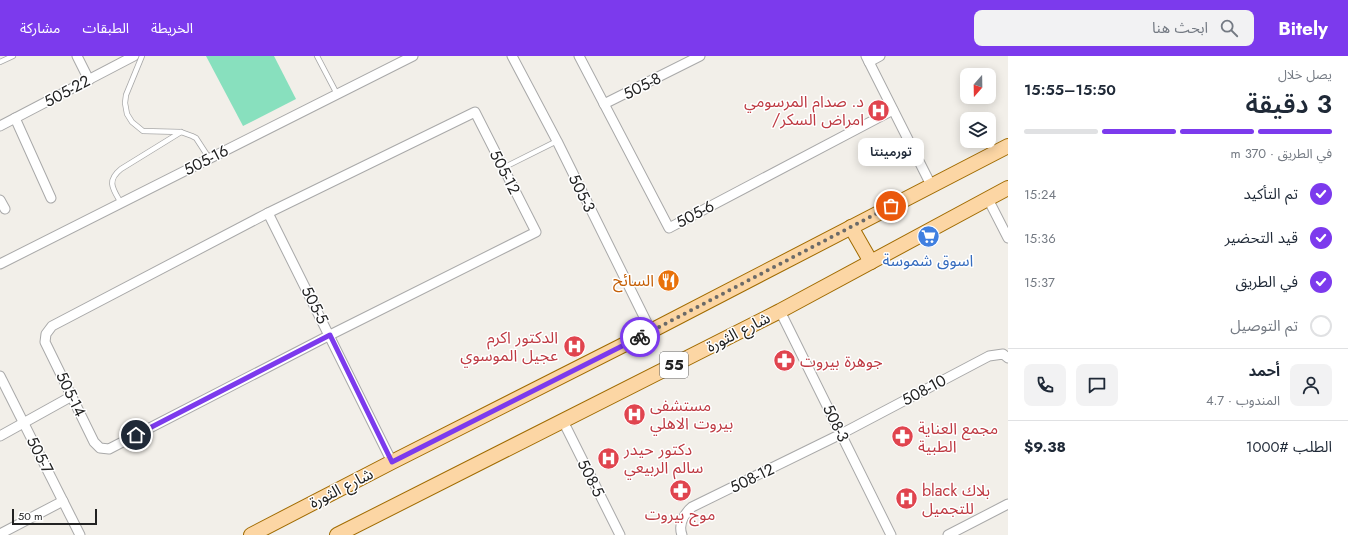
<!DOCTYPE html>
<html lang="ar">
<head>
<meta charset="utf-8">
<style>
  :root { --surface:#fff; --page:#f2f2f3; --text:#1f2937; --muted:#747a83; --line:#e0e1e3; --accent:#7c3aed }
  body { margin:0; font-family:Jost,"Noto Sans Arabic",sans-serif; background:var(--page); color:var(--text); direction:rtl; height:100vh; display:flex; flex-direction:column; font-size:15px; white-space:nowrap }
  * { box-sizing:border-box; margin:0 }
  p { font-size:13px; color:var(--muted) }
  .icon { flex:none; width:22px; height:22px; fill:none; stroke:currentColor; stroke-width:2; stroke-linecap:round; stroke-linejoin:round }
  .map { position:relative; flex:1; overflow:hidden; direction:ltr }
  .details { display:flex; flex-direction:column; background:var(--surface); width:340px }
  .details>* { flex:none }
  .needle { width:26px; rotate:200deg }
  .buttons { position:absolute; left:960px; top:12px; display:grid; gap:8px }
  .buttons a { display:grid; place-items:center; width:36px; height:36px; border-radius:8px; background:var(--surface); box-shadow:0 2px 10px #0003; font-size:20px }
  .scale { position:absolute; left:12px; bottom:10px; width:85px; box-sizing:border-box; padding-left:4px; border:2px solid #222; border-top:0; font-size:11px; line-height:14px; white-space:nowrap; color:#222; -webkit-text-stroke:3px #fff; paint-order:stroke }
  .pin { position:absolute; display:grid; place-items:center; width:34px; height:34px; color:#fff; margin:-17px; border:2px solid #fff; border-radius:50%; box-shadow:0 1px 4px #0007 }
  .courier { position:absolute; display:grid; place-items:center; width:40px; height:40px; margin:-20px; border:3px solid #7c3aed; border-radius:50%; background:#fff; color:#222; box-shadow:0 1px 5px #0007 }
  .bubble { position:absolute; height:28px; border-radius:8px; background:var(--surface); box-shadow:0 2px 10px #0003; font-size:13px; font-weight:600; line-height:28px; text-align:center; direction:rtl }
  .summary em { font-style:normal; font-weight:600 }
  .summary div { display:flex; flex-direction:column-reverse }
  .summary { display:flex; align-items:center; justify-content:space-between; height:68px; padding:0 16px }
  h1 { font-size:26px; font-weight:600; line-height:30px }
  .bar { display:grid; grid-template-columns:repeat(4,1fr); gap:6px 4px; align-content:center; height:48px; padding:0 16px }
  .bar i { height:5px; border-radius:3px; background:var(--line) }
  .bar .current { background:var(--accent) }
  .bar p { grid-column:span 4 }
  .line { display:flex; align-items:center; gap:10px; padding:0 16px; border-top:1px solid var(--line) }
  .line div { flex:1 }
  .round { display:grid; place-items:center; flex:none; width:42px; height:42px; border-radius:8px; background:var(--page) }
  ol { padding:0 16px; list-style:none }
  li { display:flex; align-items:center; gap:12px; height:44px }
  li p { margin-inline-start:auto }
  li .icon { padding:4px; border-radius:50%; background:var(--accent); color:#fff; stroke-width:4 }
  li:last-child { color:var(--muted) }
  li i { width:22px; height:22px; border:2px solid var(--line); border-radius:50% }
  header { display:flex; align-items:center; gap:24px; box-sizing:border-box; height:56px; padding:0 20px; background:var(--accent); color:#fff }
  header strong { font-size:19px }
  nav { display:flex; gap:22px; margin-inline-start:auto; font-size:14px }
  .search { width:280px; height:36px; background:var(--page); display:flex; align-items:center; gap:10px; box-sizing:border-box; padding:0 14px; border-radius:8px; color:var(--muted); font-size:15px }
  main { display:flex; flex:1; min-height:0 }
  .map>svg:first-child { display:block }
</style>
</head>
<body>
<header>
<strong>Bitely</strong>
<div class="search"><svg class="icon" aria-label="search" viewBox="0 0 24 24"><circle cx="10" cy="10" r="6"/><path d="M15 15l6 6"/></svg>ابحث هنا</div>
<nav><a>الخريطة</a><a>الطبقات</a><a>مشاركة</a></nav>
</header>
<main>
<section class="details">
<div class="summary"><div><h1>3 دقيقة</h1><p>يصل خلال</p></div><em>15:50–15:55</em></div>
<div class="bar"><i class="current"></i><i class="current"></i><i class="current"></i><i></i><p>في الطريق · 370 m</p></div>
<ol>
<li><svg class="icon" aria-label="check" viewBox="0 0 24 24"><path d="M5 12l5 5 9-10"/></svg>تم التأكيد<p>15:24</p></li>
<li><svg class="icon" aria-label="check" viewBox="0 0 24 24"><path d="M5 12l5 5 9-10"/></svg>قيد التحضير<p>15:36</p></li>
<li><svg class="icon" aria-label="check" viewBox="0 0 24 24"><path d="M5 12l5 5 9-10"/></svg>في الطريق<p>15:37</p></li>
<li><i></i>تم التوصيل</li>
</ol>
<div class="line" style="height:72px"><a class="round"><svg class="icon" aria-label="person" viewBox="0 0 24 24"><circle cx="12" cy="8" r="4"/><path d="M4 21q1-7 8-7t8 7"/></svg></a><div><b>أحمد</b><p>المندوب · 4.7</p></div><a class="round"><svg class="icon" aria-label="chat" viewBox="0 0 24 24"><path d="M4 5h16v11H9l-5 4z"/></svg></a><a class="round"><svg class="icon" aria-label="phone" viewBox="0 0 24 24"><path d="M5 4h4l2 5-3 2q2 4 5 5l2-3 5 2v4C11 20 4 13 5 4z"/></svg></a></div>
<div class="line" style="height:52px"><div>الطلب #1000</div><b>$9.38</b></div>
</section>
<div class="map">
<svg width="1008" height="479" viewBox="0 0 1008 479">
  <rect width="100%" height="100%" fill="#f2efe9"/>
  <!-- pitch -->
  <path fill="#88e0be" d="M 206,0 L 274,0 L 296,43 L 243,70 Z"/>
  <g fill="none" stroke-linecap="round" stroke-linejoin="round">
    <defs>
      <g id="lane">
        <path d="M 142,0 L 126,39 L 125,47 L 127,58 L 132,66 L 143,75 L 181,76 L 192,80 L 196,82 L 209,102"/>
        <path d="M 317,0 L 337,38"/>
        <path d="M 0,6 L 13,0"/>
        <path d="M 503,112 L 557,85"/>
        <path d="M 121,147 C 113,133 106,125 121,113 L 181,76"/>
      </g>
      <g id="street">
        <path d="M 77,0 L 89,24"/>
        <path d="M 512,0 L 557,85 L 651,275"/>
        <path d="M 579,0 L 669,172 L 893,54"/>
        <path d="M 866,0 L 931,129"/>
        <path d="M 869,6 L 880,0"/>
        <path d="M 604,48 L 700,0"/>
        <path d="M 475,56 L 536,176 L 330,279 L 109,393 L 100,392 L 94,386 L 45,286 L 46,278 L 52,270 L 268,157 Z"/>
        <path d="M 15,62 L 51,142"/>
        <path d="M 0,70 L 134,0"/>
        <path d="M 988,143 L 1008,182"/>
        <path d="M 0,144 L 5,153"/>
        <path d="M 268,157 L 392,406"/>
        <path d="M 0,208 L 413,0"/>
        <path d="M 780,255 L 891,479"/>
        <path d="M 0,320 L 80,479"/>
        <path d="M 563,365 L 620,479"/>
        <path d="M 0,380 L 72,340"/>
        <path d="M 0,478 L 63,445"/>
        <path d="M 682,479 C 678,468 684,458 692,451 L 841,378 L 989,300 L 1003,298 L 1008,302"/>
        <path d="M 948,479 L 1008,448"/>
      </g>
      <g id="primary">
        <path d="M 851,171 L 871,206"/>
        <path d="M 251,479 L 392,406 L 651,275 L 1008,90"/>
        <path d="M 337,479 L 780,255 L 1008,132"/>
      </g>
    </defs>
    <!-- lane casing -->
    <use href="#lane" stroke="#a9a9a9" stroke-width="6"/>
    <!-- street casing -->
    <use href="#street" stroke="#a9a9a9" stroke-width="11"/>
    <!-- primary casing -->
    <use href="#primary" stroke="#a06b00" stroke-width="16"/>
    <!-- lane -->
    <use href="#lane" stroke="#fff" stroke-width="4.5"/>
    <!-- street -->
    <use href="#street" stroke="#fff" stroke-width="9"/>
    <!-- primary -->
    <use href="#primary" stroke="#fcd6a4" stroke-width="14"/>
  </g>
  <g fill="none" stroke-linecap="round" stroke-linejoin="round">
    <!-- done -->
    <path stroke="#6b6a68" stroke-width="4" stroke-dasharray="0 7.2" d="M 640,281 L 891,150"/>
    <!-- route -->
    <path stroke="#7c3aed" stroke-width="5" d="M 136,379 L 330,279 L 392,406 L 640,281"/>
  </g>
  <!-- icons -->
  <defs>
    <symbol id="hospital-disc" viewBox="-11 -11 22 22"><circle r="9.5" fill="#e0444e" stroke="#fff"/><path d="M-5-5h3v3.5h4V-5h3V5h-3V1.5h-4V5h-3Z" fill="#fff"/></symbol>
    <symbol id="supermarket-disc" viewBox="-11 -11 22 22"><circle r="9.5" fill="#3f7fe0" stroke="#fff"/><path d="M-6-5.5h2.5l.6 2H6L4.5 2H-2.5L-4.4-4H-6ZM-1.5 3.2a1.3 1.3 0 1 0 .1 0ZM3 3.2a1.3 1.3 0 1 0 .1 0Z" fill="#fff"/></symbol>
    <symbol id="restaurant-disc" viewBox="-11 -11 22 22"><circle r="9.5" fill="#e8710a" stroke="#fff"/><path d="M-5-6h1v4h1v-4h1v4h1v-4h1v5L-1.5 .5V6h-2V.5L-5-1ZM5-6V6H3V1.5H1.5Q1.5-4 5-6Z" fill="#fff"/></symbol>
    <symbol id="pharmacy-disc" viewBox="-11 -11 22 22"><circle r="9.5" fill="#e0444e" stroke="#fff"/><path d="M-2-6h4v4h4v4h-4v4h-4v-4h-4v-4h4Z" fill="#fff"/></symbol>
  </defs>
  <g fill-rule="evenodd">
    <use href="#hospital-disc" x="866" y="42" width="25" height="25"/>
    <use href="#supermarket-disc" x="916" y="168" width="25" height="25"/>
    <use href="#restaurant-disc" x="656" y="212" width="25" height="25"/>
    <use href="#hospital-disc" x="562" y="278" width="25" height="25"/>
    <use href="#pharmacy-disc" x="772" y="292" width="25" height="25"/>
    <use href="#hospital-disc" x="622" y="346" width="25" height="25"/>
    <use href="#pharmacy-disc" x="890" y="368" width="25" height="25"/>
    <use href="#hospital-disc" x="596" y="390" width="25" height="25"/>
    <use href="#pharmacy-disc" x="668" y="422" width="25" height="25"/>
    <use href="#hospital-disc" x="894" y="430" width="25" height="25"/>
  </g>
  <g text-anchor="middle" dominant-baseline="central" stroke-width="3" stroke-linejoin="round" paint-order="stroke">
    <!-- shield labels -->
    <rect fill="#fff" stroke="#646464" stroke-width="1" x="660" y="296" width="28" height="26" rx="3"/>
    <g font-size="15" font-weight="bold" fill="#222">
      <text x="674" y="309">55</text>
    </g>
    <!-- street labels -->
    <g font-size="16" fill="#222" stroke="#fff">
      <text transform="translate(642 30) rotate(-27)">505-8</text>
      <text transform="translate(67 35) rotate(-28)">505-22</text>
      <text transform="translate(206 104) rotate(-27)">505-16</text>
      <text transform="translate(505 116) rotate(63)">505-12</text>
      <text transform="translate(582 137) rotate(64)">505-3</text>
      <text transform="translate(695 158) rotate(-28)">505-6</text>
      <text transform="translate(315 249) rotate(63)">505-5</text>
      <text transform="translate(738 276) rotate(-27)">شارع الثورة</text>
      <text transform="translate(924 334) rotate(-28)">508-10</text>
      <text transform="translate(71 338) rotate(64)">505-14</text>
      <text transform="translate(836 367) rotate(64)">508-3</text>
      <text transform="translate(40 399) rotate(63)">505-7</text>
      <text transform="translate(591 422) rotate(63)">508-5</text>
      <text transform="translate(752 422) rotate(-26)">508-12</text>
      <text transform="translate(341 432) rotate(-27)">شارع الثورة</text>
    </g>
    <!-- health labels -->
    <g font-size="16" fill="#be3a42" stroke="#fff" text-anchor="start">
      <text x="864" y="45" text-anchor="end">د. صدام المرسومي<tspan x="864" dy="18">/امراض السكر</tspan></text>
      <text x="558" y="281" text-anchor="end">الدكتور اكرم<tspan x="558" dy="18">عجيل الموسوي</tspan></text>
      <text x="800" y="305">جوهرة بيروت</text>
      <text x="650" y="349">مستشفى<tspan x="650" dy="18">بيروت الاهلي</tspan></text>
      <text x="918" y="372">مجمع العناية<tspan x="918" dy="18">الطبية</tspan></text>
      <text x="624" y="393">دكتور حيدر<tspan x="624" dy="18">سالم الربيعي</tspan></text>
      <text x="922" y="434">black بلاك<tspan x="922" dy="18">للتجميل</tspan></text>
      <text x="680" y="458" text-anchor="middle">موج بيروت</text>
    </g>
    <!-- shop labels -->
    <g font-size="16" fill="#366cbe" stroke="#fff">
      <text x="928" y="204">اسوق شموسة</text>
    </g>
    <!-- food labels -->
    <g font-size="16" fill="#c56008" stroke="#fff" text-anchor="end">
      <text x="654" y="224">السائح</text>
    </g>
  </g>
</svg>
<div class="buttons">
<a><svg class="needle" viewBox="-14 -14 28 28"><path d="M0-13l5 13h-10z" fill="#e53935"/><path d="M0 13l5-13h-10z" fill="#747a83"/></svg></a>
<a><svg class="icon" aria-label="layers" viewBox="0 0 24 24"><path d="M12 4l9 5-9 5-9-5zM3 14l9 5 9-5"/></svg></a>
</div>
<div class="scale">50 m</div>
<div class="pin" style="left:891px;top:150px;background:#ea580c"><svg class="icon" aria-label="bag" viewBox="0 0 24 24"><path d="M5 8h14l-1 12H6zM9 8a3 3 0 0 1 6 0"/></svg></div>
<div class="pin" style="left:136px;top:379px;background:#1f2937"><svg class="icon" aria-label="home" viewBox="0 0 24 24"><path d="M3 11l9-7 9 7M6 9v11h12V9"/></svg></div>
<div class="courier" style="left:640px;top:281px"><svg class="icon" aria-label="bike" viewBox="0 0 24 24"><circle cx="6" cy="16" r="4"/><circle cx="18" cy="16" r="4"/><path d="M6 16l4-8h5l3 8M10 8l3 8H6M13 5h3"/></svg></div>
<div class="bubble" style="left:858px;top:82px;width:66px">تورمينتا</div>
</div>
</main>
</body>
</html>
